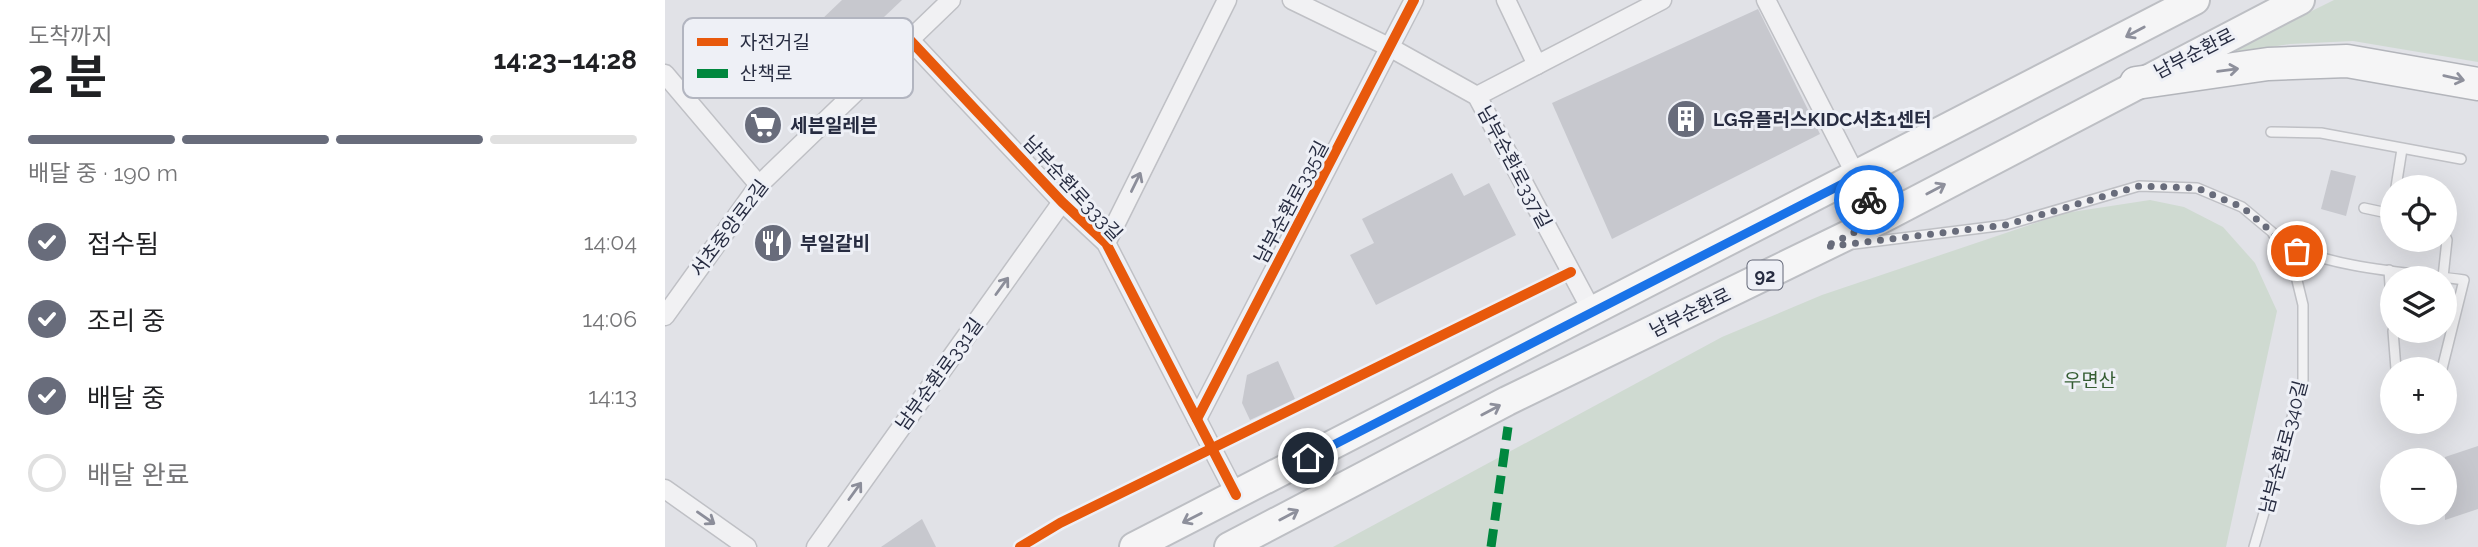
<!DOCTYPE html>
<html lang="ko">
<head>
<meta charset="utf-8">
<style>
  :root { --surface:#fff; --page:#f2f2f2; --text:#202124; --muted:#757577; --line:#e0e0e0; --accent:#686c7b }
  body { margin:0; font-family:Raleway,"Noto Sans KR",sans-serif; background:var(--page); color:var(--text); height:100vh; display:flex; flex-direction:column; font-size:26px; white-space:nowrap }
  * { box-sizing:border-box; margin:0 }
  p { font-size:23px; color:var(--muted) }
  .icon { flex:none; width:38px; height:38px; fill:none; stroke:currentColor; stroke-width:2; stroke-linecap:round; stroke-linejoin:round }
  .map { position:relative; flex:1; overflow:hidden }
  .details { display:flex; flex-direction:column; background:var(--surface); width:665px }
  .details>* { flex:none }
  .tools { position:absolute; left:1715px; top:175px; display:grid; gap:14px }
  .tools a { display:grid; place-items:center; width:77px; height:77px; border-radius:50%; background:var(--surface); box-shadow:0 7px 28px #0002; font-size:35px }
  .pin { position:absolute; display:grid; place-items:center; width:60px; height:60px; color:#fff; margin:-30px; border:4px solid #fff; border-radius:50%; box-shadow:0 2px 7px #0007 }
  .courier { position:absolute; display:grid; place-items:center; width:70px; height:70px; margin:-35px; border:5px solid #1a73e8; border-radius:50%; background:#fff; color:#222; box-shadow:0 2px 9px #0007 }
  .overview em { font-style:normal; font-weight:700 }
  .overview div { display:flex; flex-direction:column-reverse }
  .overview { display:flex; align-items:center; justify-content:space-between; height:119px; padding:0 28px }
  h1 { font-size:46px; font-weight:700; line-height:52px }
  .bar { display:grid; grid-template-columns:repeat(4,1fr); gap:10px 7px; align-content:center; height:84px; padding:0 28px }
  .bar i { height:9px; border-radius:5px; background:var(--line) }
  .bar .selected { background:var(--accent) }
  .bar p { grid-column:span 4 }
  ol { padding:0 28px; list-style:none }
  li { display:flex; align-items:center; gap:21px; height:77px }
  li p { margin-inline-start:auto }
  li .icon { padding:7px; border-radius:50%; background:var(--accent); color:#fff; stroke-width:4 }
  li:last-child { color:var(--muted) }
  li i { width:38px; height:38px; border:4px solid var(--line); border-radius:50% }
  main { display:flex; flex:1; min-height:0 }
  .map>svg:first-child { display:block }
</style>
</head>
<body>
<main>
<section class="details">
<div class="overview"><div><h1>2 분</h1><p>도착까지</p></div><em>14:23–14:28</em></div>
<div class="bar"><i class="selected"></i><i class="selected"></i><i class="selected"></i><i></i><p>배달 중 · 190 m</p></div>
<ol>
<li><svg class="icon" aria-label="check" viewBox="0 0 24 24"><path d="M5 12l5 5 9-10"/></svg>접수됨<p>14:04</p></li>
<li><svg class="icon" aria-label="check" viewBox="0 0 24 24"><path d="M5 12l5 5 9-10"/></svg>조리 중<p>14:06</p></li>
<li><svg class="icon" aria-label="check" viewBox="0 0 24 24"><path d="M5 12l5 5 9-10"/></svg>배달 중<p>14:13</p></li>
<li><i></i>배달 완료</li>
</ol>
</section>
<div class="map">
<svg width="1813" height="547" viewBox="0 0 1813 547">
  <rect width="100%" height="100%" fill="#e1e2e7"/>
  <!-- green -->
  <g fill="#cfdad1">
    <path d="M 1669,0 L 1813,0 L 1813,62 L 1688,41 L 1625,44 L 1558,55 Z"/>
    <path d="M 1485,200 L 1519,207 L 1558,227 L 1590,263 L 1612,311 L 1561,547 L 668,547 L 1057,337 L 1157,295 L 1400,213 Z"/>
  </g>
  <!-- building -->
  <g fill="#c7c8ce">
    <path d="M 177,0 L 237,0 L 183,51 L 154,22 Z"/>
    <path d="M 1093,9 L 1155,134 L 947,239 L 887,103 Z"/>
    <path d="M 1666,170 L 1691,176 L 1681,216 L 1656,209 Z"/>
    <path d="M 787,173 L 799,196 L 824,183 L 851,235 L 711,305 L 685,255 L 709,243 L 697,219 Z"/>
    <path d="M 613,361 L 630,399 L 585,420 L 577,403 L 582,375 Z"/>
    <path d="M 1813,446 L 1813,509 L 1780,520 L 1780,457 Z"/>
    <path d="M 257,519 L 271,547 L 216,547 Z"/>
  </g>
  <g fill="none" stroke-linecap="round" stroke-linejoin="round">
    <defs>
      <g id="lane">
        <path d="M 1606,132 L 1656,133 L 1796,159"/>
        <path d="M 1731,187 L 1737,149"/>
        <path d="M 1699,208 L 1727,214"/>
        <path d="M 1616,243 C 1672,269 1738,272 1799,280 L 1777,369"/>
        <path d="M 1189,244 L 1341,225 L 1474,186 L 1532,188 L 1577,207 L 1607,232 L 1629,268 L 1638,305 L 1638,380 L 1589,547"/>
        <path d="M 1724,270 L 1727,315"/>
        <path d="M 1778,277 L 1782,240 L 1780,235"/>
        <path d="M 1728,331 L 1731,369"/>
        <path d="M 1747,422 L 1765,422"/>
      </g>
      <g id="street">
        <path d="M 627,0 L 726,48 L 812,96 L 927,311"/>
        <path d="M 841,0 L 872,65"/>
        <path d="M 1101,0 L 1214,220"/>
        <path d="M 244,39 L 397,202 L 441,243 L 571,495"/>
        <path d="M 0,74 L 94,185"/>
        <path d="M 812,96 L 997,0"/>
        <path d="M 441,243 L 562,0"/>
        <path d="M 0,316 L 94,185 L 286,0"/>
        <path d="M 532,419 L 749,0"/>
        <path d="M 0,489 L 82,547"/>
        <path d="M 151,547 L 397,202"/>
      </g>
      <g id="primary">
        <path d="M 469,547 L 1530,0"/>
        <path d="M 564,547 L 842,401 L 1214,220 L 1635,0"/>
      </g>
      <path id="highway" d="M 1471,83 L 1603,64 L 1682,61 L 1813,84"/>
    </defs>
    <!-- lane casing -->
    <use href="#lane" stroke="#bfc0c5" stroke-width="12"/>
    <!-- street casing -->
    <use href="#street" stroke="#bfc0c5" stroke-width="21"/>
    <!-- primary casing -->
    <use href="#primary" stroke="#bdbfc4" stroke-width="32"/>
    <!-- highway casing -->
    <use href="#highway" stroke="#b3b5bb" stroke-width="35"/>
    <!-- lane -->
    <use href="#lane" stroke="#f1f1f3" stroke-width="9"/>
    <!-- street -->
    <use href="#street" stroke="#f1f1f3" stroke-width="18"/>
    <!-- primary -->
    <use href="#primary" stroke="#f5f5f6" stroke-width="28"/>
    <!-- highway -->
    <use href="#highway" stroke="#f5f5f6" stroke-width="32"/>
    <!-- quiet -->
    <path stroke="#00873e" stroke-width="9" stroke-dasharray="18 9" stroke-linecap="butt" d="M 826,547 L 843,427"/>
    <defs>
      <g id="cycleway">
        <path d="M 244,39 L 397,202 L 441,243 L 571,495"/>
        <path d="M 532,419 L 749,0"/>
        <path d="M 355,547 L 395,523 L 906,272"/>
      </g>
    </defs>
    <!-- cycleway casing -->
    <use href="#cycleway" stroke="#eef0f6" stroke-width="15"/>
    <!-- cycleway -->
    <use href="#cycleway" stroke="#e8590c" stroke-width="10"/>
  </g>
  <!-- one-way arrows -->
  <defs><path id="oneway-shaft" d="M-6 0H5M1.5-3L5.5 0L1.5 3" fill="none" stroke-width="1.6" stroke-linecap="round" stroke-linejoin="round" transform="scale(1.75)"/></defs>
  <g stroke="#8e909c">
    <use href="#oneway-shaft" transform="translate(1470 32) rotate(152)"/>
    <use href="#oneway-shaft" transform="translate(1563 70) rotate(-8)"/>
    <use href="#oneway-shaft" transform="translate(1789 78) rotate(13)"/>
    <use href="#oneway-shaft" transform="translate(1271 189) rotate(-28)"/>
    <use href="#oneway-shaft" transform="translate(826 410) rotate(-28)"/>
    <use href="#oneway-shaft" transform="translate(624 515) rotate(-28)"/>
    <use href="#oneway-shaft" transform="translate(527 518) rotate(153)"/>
  </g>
  <g stroke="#8c8e9a">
    <use href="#oneway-shaft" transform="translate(471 182) rotate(-64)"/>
    <use href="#oneway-shaft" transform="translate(337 286) rotate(-54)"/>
    <use href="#oneway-shaft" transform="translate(190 491) rotate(-54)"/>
    <use href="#oneway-shaft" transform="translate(41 518) rotate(35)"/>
  </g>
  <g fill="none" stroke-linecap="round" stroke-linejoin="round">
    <!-- done -->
    <path stroke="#686c7b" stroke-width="7" stroke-dasharray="0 12.6" d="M 1204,200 L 1214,220 L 1160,247 L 1341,225 L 1474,186 L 1532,188 L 1555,198 L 1577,207 L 1607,232 L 1614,242 L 1632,251"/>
    <!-- route -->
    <path stroke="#1a73e8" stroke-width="9" d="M 643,458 L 1193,176 L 1204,200"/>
  </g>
  <!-- icons -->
  <defs>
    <symbol id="building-disc" viewBox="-11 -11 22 22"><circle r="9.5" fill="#686c7b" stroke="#eef0f6"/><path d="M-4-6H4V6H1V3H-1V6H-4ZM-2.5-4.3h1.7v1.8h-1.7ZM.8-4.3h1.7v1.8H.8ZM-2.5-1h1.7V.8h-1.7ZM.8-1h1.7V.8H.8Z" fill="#fff"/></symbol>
    <symbol id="supermarket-disc" viewBox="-11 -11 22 22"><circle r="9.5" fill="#686c7b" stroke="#eef0f6"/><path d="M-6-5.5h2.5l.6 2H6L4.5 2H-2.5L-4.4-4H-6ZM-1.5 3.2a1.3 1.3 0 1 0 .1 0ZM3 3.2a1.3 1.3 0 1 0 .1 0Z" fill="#fff"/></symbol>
    <symbol id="restaurant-disc" viewBox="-11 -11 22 22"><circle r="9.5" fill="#686c7b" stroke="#eef0f6"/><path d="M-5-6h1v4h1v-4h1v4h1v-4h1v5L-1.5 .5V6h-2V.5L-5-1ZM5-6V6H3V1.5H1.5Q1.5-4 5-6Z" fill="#fff"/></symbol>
  </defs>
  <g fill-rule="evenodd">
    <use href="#building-disc" x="999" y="97" width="44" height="44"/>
    <use href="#supermarket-disc" x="76" y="103" width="44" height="44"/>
    <use href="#restaurant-disc" x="86" y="221" width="44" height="44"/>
  </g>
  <g text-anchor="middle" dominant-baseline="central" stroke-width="6" stroke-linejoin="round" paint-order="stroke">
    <!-- shield labels -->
    <rect fill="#eef0f6" stroke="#636777" stroke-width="2" x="1082.5" y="260.5" width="35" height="29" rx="5"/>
    <g font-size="18" font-weight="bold" fill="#272c41">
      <text x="1100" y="275">92</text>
    </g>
    <!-- street labels -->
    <g font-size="19" fill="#272c41" stroke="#eef0f6">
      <text transform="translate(1529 53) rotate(-27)">남부순환로</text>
      <text transform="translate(850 167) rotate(62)">남부순환로337길</text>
      <text transform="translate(408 188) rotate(47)">남부순환로333길</text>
      <text transform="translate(626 202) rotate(-62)">남부순환로335길</text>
      <text transform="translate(64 228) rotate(-53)">서초중앙로2길</text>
      <text transform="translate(1025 312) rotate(-26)">남부순환로</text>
      <text transform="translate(274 374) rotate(-54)">남부순환로331길</text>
      <text transform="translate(1618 447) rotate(-75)">남부순환로340길</text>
    </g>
    <!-- poi labels -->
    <g font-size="19" font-weight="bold" fill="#272c41" stroke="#eef0f6" text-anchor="start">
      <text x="1048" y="119">LG유플러스KIDC서초1센터</text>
      <text x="125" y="125">세븐일레븐</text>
      <text x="135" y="243">부일갈비</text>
    </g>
    <!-- park labels -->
    <g font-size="19" fill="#355d33" stroke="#eef0f6">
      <text x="1425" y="380">우면산</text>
    </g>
  </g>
  <!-- legend -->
  <rect x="18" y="18" width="230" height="80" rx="10" fill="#eef0f6" stroke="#b2b5c0" stroke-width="2"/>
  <rect x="32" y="38" width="31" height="8" fill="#e8590c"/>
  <rect x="32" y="69" width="31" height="9" fill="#00873e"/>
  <g font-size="19" fill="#272c41">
    <text x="75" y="49">자전거길</text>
    <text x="75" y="80">산책로</text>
  </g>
</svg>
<div class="tools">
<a><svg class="icon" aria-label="locate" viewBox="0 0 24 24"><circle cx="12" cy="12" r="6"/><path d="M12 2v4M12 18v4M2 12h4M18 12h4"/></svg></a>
<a><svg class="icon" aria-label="layers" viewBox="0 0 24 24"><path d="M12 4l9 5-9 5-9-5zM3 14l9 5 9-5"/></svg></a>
<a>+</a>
<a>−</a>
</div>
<div class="pin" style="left:1632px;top:251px;background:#ea580c"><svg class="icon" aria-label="bag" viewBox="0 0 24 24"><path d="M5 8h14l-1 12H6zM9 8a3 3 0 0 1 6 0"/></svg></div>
<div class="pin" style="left:643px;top:458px;background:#1f2937"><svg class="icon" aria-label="home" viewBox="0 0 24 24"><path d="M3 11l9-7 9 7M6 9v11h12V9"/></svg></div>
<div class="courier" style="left:1204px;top:200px"><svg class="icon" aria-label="bike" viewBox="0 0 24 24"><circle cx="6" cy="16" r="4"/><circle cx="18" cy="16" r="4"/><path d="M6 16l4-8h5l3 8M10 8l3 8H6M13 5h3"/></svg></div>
</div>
</main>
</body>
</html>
